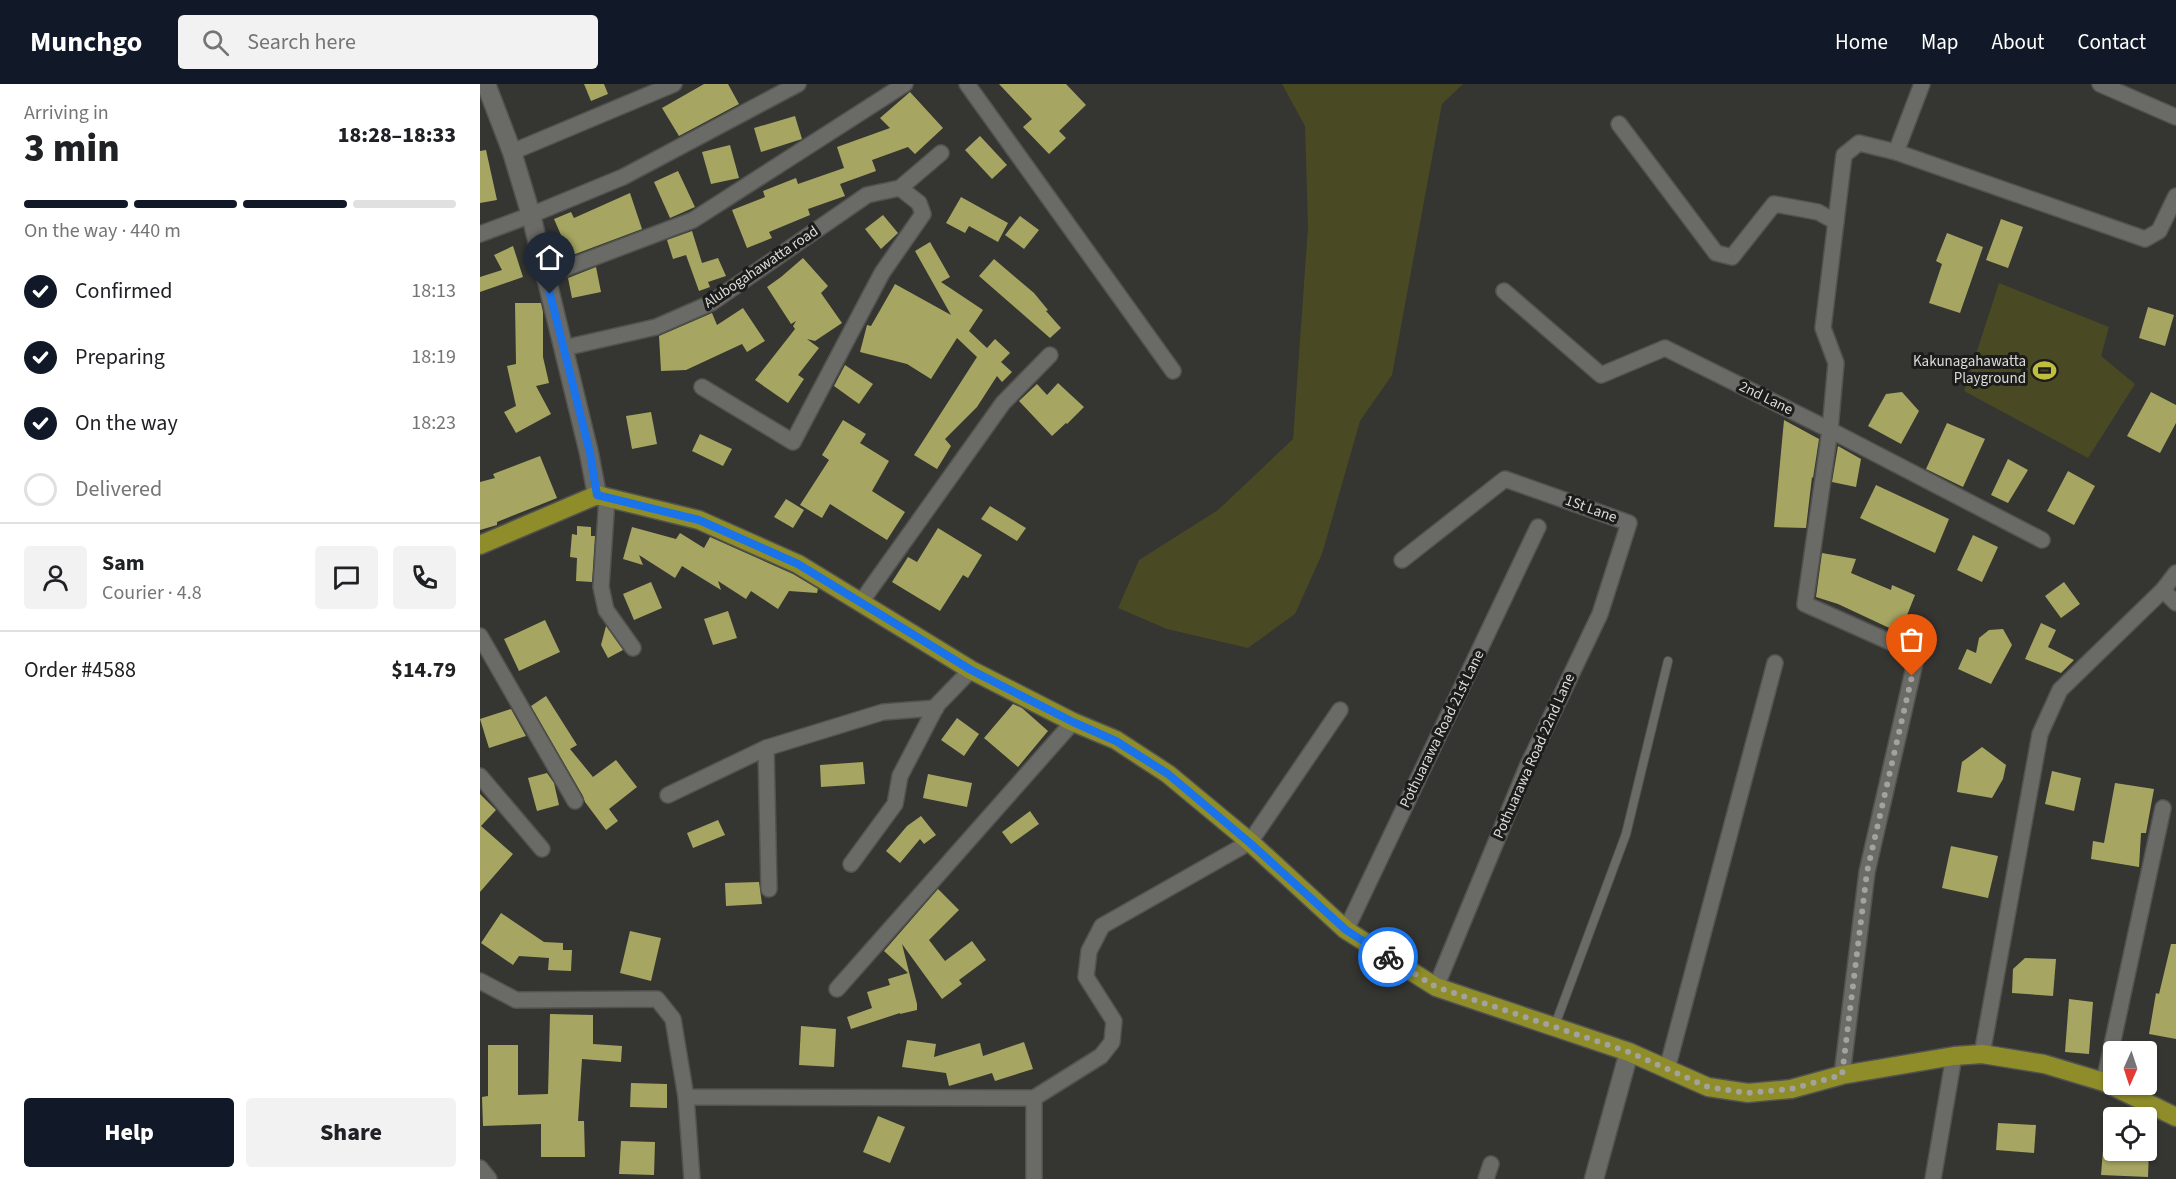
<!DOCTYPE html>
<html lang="en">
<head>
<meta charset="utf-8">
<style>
  :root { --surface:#fff; --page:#f2f2f2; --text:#202124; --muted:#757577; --line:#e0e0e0; --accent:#111827 }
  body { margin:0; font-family:"Source Sans 3",sans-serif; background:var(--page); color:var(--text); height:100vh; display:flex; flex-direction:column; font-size:22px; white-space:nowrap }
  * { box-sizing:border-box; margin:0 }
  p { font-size:20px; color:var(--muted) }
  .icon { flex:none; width:33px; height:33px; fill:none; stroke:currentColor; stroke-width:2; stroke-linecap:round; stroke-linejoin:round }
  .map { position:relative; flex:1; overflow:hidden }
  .drawer { display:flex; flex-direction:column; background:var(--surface); width:480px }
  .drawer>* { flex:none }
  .needle { width:39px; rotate:183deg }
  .fabs { position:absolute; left:1623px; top:957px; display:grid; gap:12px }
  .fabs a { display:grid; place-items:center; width:54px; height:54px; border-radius:6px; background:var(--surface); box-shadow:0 2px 4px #0004; font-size:30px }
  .pin { position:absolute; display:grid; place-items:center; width:51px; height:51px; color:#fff; margin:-62px -26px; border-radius:50% 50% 50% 0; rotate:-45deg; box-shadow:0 0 6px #0007 }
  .pin .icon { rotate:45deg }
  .courier { position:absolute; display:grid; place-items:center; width:60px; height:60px; margin:-30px; border:4px solid #1a73e8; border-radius:50%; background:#fff; color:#222; box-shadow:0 2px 8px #0007 }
  .summary em { font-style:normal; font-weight:800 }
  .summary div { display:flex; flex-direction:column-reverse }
  .summary { display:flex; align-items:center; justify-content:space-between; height:102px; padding:0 24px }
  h1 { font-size:39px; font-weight:800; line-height:45px }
  .bar { display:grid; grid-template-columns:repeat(4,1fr); gap:9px 6px; align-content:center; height:72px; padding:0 24px }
  .bar i { height:8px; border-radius:4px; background:var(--line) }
  .bar .on { background:var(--accent) }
  .bar p { grid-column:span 4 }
  .line { display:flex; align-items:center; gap:15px; padding:0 24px; border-top:2px solid var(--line) }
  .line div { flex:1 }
  .round { display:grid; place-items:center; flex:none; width:63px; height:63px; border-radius:6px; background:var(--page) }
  ol { padding:0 24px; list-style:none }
  li { display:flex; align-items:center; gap:18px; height:66px }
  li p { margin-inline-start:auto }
  li .icon { padding:6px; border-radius:50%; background:var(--accent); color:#fff; stroke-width:4 }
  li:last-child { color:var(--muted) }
  li i { width:33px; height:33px; border:3px solid var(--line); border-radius:50% }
  .action { display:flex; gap:12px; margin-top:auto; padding:12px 24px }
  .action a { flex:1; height:69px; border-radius:6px; background:var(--accent); color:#fff; font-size:24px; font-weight:800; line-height:69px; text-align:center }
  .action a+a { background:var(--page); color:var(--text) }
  header { display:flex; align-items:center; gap:36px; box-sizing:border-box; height:84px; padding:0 30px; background:var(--accent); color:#fff }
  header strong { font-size:28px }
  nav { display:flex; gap:33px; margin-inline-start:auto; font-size:21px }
  .search { width:420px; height:54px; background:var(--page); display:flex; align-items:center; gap:15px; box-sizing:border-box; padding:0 21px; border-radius:6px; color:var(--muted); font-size:22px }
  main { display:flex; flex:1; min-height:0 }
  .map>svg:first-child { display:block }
</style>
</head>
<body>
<header>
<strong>Munchgo</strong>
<div class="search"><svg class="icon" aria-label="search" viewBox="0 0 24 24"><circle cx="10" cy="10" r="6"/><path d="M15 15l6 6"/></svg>Search here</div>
<nav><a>Home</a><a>Map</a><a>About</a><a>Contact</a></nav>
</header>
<main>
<section class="drawer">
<div class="summary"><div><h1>3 min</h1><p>Arriving in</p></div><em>18:28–18:33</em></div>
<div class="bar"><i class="on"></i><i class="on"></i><i class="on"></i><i></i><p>On the way · 440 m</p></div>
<ol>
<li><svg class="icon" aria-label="check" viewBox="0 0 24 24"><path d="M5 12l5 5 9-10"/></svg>Confirmed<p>18:13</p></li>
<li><svg class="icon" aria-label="check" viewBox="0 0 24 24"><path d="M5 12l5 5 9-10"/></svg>Preparing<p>18:19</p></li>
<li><svg class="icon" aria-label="check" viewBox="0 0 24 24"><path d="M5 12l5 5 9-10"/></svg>On the way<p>18:23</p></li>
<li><i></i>Delivered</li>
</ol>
<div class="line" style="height:108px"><a class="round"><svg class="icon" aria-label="person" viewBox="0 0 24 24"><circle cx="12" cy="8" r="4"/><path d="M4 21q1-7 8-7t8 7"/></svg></a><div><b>Sam</b><p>Courier · 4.8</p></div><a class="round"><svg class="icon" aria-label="chat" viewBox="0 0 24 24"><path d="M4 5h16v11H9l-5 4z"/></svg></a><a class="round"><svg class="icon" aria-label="phone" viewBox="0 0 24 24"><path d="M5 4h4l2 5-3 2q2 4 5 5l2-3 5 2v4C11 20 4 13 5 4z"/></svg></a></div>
<div class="line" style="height:78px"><div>Order #4588</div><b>$14.79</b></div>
<div class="action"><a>Help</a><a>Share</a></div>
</section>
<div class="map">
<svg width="1696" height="1095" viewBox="0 0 1696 1095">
  <rect width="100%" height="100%" fill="#353532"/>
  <!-- green -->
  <g fill="#494924">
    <path d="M 802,0 L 983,0 L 962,20 L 912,291 L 880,337 L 842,470 L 815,530 L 768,564 L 687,545 L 638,524 L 659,476 L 738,426 L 813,355 L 828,143 L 825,42 Z"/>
    <path d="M 1519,199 L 1629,243 L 1621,272 L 1655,300 L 1608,374 L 1484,307 Z"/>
  </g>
  <!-- building -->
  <g fill="#a6a662">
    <path d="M 104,0 L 124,0 L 128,10 L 111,17 Z"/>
    <path d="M 224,0 L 248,0 L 259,20 L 199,52 L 182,24 Z"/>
    <path d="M 519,0 L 586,0 L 606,21 L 579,47 L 586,54 L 569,70 L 543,43 L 552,35 Z"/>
    <path d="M 430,8 L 463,44 L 435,70 L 428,63 L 392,76 L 396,87 L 360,100 L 365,112 L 328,125 L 330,131 L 289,148 L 292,154 L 267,164 L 252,126 L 285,113 L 283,107 L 316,94 L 318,100 L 364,84 L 357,63 L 410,44 L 400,34 Z"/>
    <path d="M 315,32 L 322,55 L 281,68 L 274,44 Z"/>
    <path d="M 500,52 L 527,81 L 512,95 L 485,66 Z"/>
    <path d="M 250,61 L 259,94 L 231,100 L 222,68 Z"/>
    <path d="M 6,66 L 17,116 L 0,119 L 0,67 Z"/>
    <path d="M 198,87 L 215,123 L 190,134 L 174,98 Z"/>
    <path d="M 150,109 L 162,145 L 90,172 L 74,135 L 91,128 L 94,134 Z"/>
    <path d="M 481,113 L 528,139 L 518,158 L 489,142 L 485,149 L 466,139 Z"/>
    <path d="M 403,131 L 418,149 L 401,165 L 385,145 Z"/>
    <path d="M 540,132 L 559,146 L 544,165 L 525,151 Z"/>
    <path d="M 1521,135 L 1543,143 L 1528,184 L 1506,176 Z"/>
    <path d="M 212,147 L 222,179 L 238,174 L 246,192 L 228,198 L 230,203 L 219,207 L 206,171 L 193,175 L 187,156 Z"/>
    <path d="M 1467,149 L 1503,163 L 1480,229 L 1449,219 L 1462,180 L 1456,177 Z"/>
    <path d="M 450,158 L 470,193 L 461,198 L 503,226 L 489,247 L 507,264 L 515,255 L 530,269 L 521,278 L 532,288 L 522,298 L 517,292 L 497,323 L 465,355 L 471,362 L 457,385 L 434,371 L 497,273 L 477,254 L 451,295 L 427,280 L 380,268 L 387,241 L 391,242 L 415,200 L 471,231 L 435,167 Z"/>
    <path d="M 33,162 L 43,193 L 0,208 L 0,193 L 22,186 L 14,171 Z"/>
    <path d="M 323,174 L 348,202 L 341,209 L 362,239 L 335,257 L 327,255 L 339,264 L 318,291 L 324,295 L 308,319 L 275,296 L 315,245 L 313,242 L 316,237 L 311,240 L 287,203 L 301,193 Z"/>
    <path d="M 514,175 L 554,209 L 568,226 L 566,227 L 581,244 L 570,254 L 499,192 Z"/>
    <path d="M 116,183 L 121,208 L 92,214 L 88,194 Z"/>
    <path d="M 35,219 L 61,219 L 63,228 L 63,273 L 69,299 L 56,302 L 71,330 L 36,349 L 24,328 L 36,322 L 27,282 L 36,280 Z"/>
    <path d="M 1668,223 L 1694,231 L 1685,262 L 1659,254 Z"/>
    <path d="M 263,224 L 285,257 L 267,268 L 262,260 L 206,286 L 181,287 L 179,252 L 232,229 L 237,241 Z"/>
    <path d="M 365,281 L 393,300 L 379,320 L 354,302 Z"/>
    <path d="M 578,299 L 604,323 L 587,340 L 586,339 L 572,352 L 539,317 L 557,300 L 567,311 Z"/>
    <path d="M 1422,308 L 1439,327 L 1421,360 L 1388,342 L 1406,310 Z"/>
    <path d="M 1671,308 L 1696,321 L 1696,339 L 1680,369 L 1647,352 Z"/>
    <path d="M 171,328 L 177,360 L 152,365 L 146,332 Z"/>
    <path d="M 363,336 L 386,350 L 380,359 L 409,377 L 392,407 L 425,428 L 407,456 L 350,420 L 342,434 L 320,421 L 349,376 L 342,371 Z"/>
    <path d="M 1304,336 L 1339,355 L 1333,394 L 1332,393 L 1326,444 L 1294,443 Z"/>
    <path d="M 1467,339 L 1505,355 L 1483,403 L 1446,385 Z"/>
    <path d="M 220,350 L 252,365 L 243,382 L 212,367 Z"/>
    <path d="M 1358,362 L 1381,375 L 1376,403 L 1352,398 Z"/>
    <path d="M 60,372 L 77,414 L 17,438 L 17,441 L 0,446 L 0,398 L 15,394 L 13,390 Z"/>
    <path d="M 1528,375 L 1548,386 L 1528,419 L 1511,411 Z"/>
    <path d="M 1588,387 L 1615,402 L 1594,441 L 1567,427 Z"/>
    <path d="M 1396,401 L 1469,435 L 1455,469 L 1380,434 Z"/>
    <path d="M 306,415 L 324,426 L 313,444 L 294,433 Z"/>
    <path d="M 510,422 L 546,444 L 537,457 L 501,435 Z"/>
    <path d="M 97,442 L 111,443 L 111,452 L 115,452 L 112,498 L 96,497 L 97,474 L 90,473 L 92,450 L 97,451 Z"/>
    <path d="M 152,443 L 196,455 L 200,449 L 224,464 L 230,453 L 313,490 L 338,505 L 337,509 L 309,507 L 298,525 L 271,507 L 266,515 L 238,497 L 241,506 L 202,482 L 195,494 L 159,471 L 163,481 L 143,475 Z"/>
    <path d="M 458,444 L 502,471 L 488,494 L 483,491 L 460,527 L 412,498 L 428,473 L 437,478 Z"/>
    <path d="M 1493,451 L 1518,463 L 1502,498 L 1477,486 Z"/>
    <path d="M 1342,469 L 1376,475 L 1371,489 L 1411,506 L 1412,501 L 1435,511 L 1420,549 L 1358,520 L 1336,513 Z"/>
    <path d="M 171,498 L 182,524 L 154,536 L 143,510 Z"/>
    <path d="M 1584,498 L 1600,520 L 1581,534 L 1565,512 Z"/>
    <path d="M 248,527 L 257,554 L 233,561 L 224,535 Z"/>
    <path d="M 65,536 L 80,568 L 39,587 L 24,555 Z"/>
    <path d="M 1561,539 L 1576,546 L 1568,563 L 1594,576 L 1581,589 L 1545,575 Z"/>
    <path d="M 126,542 L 143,566 L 128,574 L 121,561 Z"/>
    <path d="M 1523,545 L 1532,561 L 1511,600 L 1478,585 L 1487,565 L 1496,569 L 1499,554 L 1509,546 Z"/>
    <path d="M 66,612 L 97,661 L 90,665 L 113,693 L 136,676 L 157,703 L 129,725 L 138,737 L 126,746 L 105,718 L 103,712 L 51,622 Z"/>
    <path d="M 533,620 L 542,624 L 568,647 L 538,683 L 504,654 Z"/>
    <path d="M 31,625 L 46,652 L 9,664 L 0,635 Z"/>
    <path d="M 477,634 L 499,650 L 484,672 L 461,656 Z"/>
    <path d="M 1502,663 L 1526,681 L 1523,695 L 1512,714 L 1477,708 L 1482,678 Z"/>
    <path d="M 383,678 L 385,700 L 341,703 L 340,681 Z"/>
    <path d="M 1572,687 L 1601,694 L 1594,727 L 1565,720 Z"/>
    <path d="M 67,689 L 74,699 L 79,721 L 57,727 L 48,694 Z"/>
    <path d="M 448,690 L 492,699 L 487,723 L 443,714 Z"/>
    <path d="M 1635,699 L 1674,705 L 1666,749 L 1661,749 L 1659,783 L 1611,775 L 1613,757 L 1624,759 Z"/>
    <path d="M 0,710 L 16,726 L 1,742 L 33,770 L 0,808 Z"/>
    <path d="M 550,727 L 559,740 L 531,760 L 522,748 Z"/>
    <path d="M 441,732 L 456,751 L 444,760 L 440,755 L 420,779 L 406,767 L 427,742 Z"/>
    <path d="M 238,736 L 245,751 L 213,764 L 207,749 Z"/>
    <path d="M 1471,762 L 1518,772 L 1508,814 L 1462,804 Z"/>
    <path d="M 279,798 L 282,820 L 246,822 L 245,799 Z"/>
    <path d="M 458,805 L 479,826 L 449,856 L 465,877 L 492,857 L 506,876 L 479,896 L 482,900 L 462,915 L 422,860 L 437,920 L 437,926 L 420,930 L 420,929 L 371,945 L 367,933 L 392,924 L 387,908 L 410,901 L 408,895 L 428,889 L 404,867 Z"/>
    <path d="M 21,829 L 64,858 L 83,859 L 83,866 L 92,866 L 91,887 L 68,886 L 69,874 L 39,872 L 33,881 L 1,859 Z"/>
    <path d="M 150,847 L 181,854 L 171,897 L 140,889 Z"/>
    <path d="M 1691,860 L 1696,860 L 1696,955 L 1669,950 L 1676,909 L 1679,910 Z"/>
    <path d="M 1545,874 L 1576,875 L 1573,912 L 1532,909 L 1533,885 Z"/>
    <path d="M 1589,915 L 1613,918 L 1609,970 L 1585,968 Z"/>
    <path d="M 70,930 L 113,931 L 113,960 L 142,962 L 141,978 L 102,975 L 98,1037 L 104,1037 L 105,1073 L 61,1073 L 61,1040 L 3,1042 L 2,1013 L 8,1012 L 8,961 L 38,961 L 38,1011 L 68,1010 Z"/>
    <path d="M 321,942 L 356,945 L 354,983 L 319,981 Z"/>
    <path d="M 427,956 L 456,960 L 454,973 L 500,959 L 503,972 L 544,958 L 553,985 L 515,997 L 512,989 L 469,1002 L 466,989 L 422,983 Z"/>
    <path d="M 151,999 L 187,1000 L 187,1024 L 150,1023 Z"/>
    <path d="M 398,1032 L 425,1043 L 410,1079 L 383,1068 Z"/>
    <path d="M 1518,1039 L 1556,1041 L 1554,1069 L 1516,1066 Z"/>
    <path d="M 141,1057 L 175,1058 L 174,1091 L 139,1090 Z"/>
    <path d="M 1623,1066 L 1669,1066 L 1668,1093 L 1621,1091 Z"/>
  </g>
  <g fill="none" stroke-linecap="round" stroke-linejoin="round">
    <defs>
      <path id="lane" d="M 1075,941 L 1146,750 L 1188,577"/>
      <g id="street">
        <path d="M 487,0 L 693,287"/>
        <path d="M 1620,0 L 1696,33"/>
        <path d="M 1139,40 L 1236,169 L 1252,173 L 1294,120 L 1338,128 L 1356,138"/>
        <path d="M 32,68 L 194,0"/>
        <path d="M 1416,68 L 1442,0"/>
        <path d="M 0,150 L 51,131 L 143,93 L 318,0"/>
        <path d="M 65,192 L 213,136 L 425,0"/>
        <path d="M 1024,207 L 1121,291 L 1185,264 L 1350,346 L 1562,456"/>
        <path d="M 84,264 L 176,243 L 231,219 L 387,111 L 420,104 L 461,69"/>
        <path d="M 222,303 L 313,358 L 402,189 L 443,130 L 439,119 L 420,104"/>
        <path d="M 127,414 L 121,503 L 126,526 L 153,564"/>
        <path d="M 922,476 L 1025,395 L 1149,439 L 1120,530 L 1047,683 L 956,903"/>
        <path d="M 1683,506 L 1696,519"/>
        <path d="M 381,518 L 523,319 L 570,271"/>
        <path d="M 0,552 L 95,717"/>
        <path d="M 286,664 L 289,805"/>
        <path d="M 0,692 L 62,765"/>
        <path d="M 188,711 L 286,664 L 403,628 L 456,624"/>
        <path d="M 371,780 L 415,720 L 420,692 L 457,621 L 491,586"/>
        <path d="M 866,846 L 1058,443"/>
        <path d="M 0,897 L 36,916 L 177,915 L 193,935 L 206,1013 L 554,1014 L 554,1095"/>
        <path d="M 357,905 L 593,638"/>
        <path d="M 1502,970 L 1560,650 L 1580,606 L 1683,506 L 1696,489"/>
        <path d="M 1187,985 L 1295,579"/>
        <path d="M 1362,991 L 1387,788 L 1437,570 L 1325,520 L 1350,346 L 1356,279 L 1343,244 L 1364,71 L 1379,59 L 1416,68 L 1665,155 L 1679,147 L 1696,112"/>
        <path d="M 1624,998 L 1683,724"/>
        <path d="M 206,1013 L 212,1095"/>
        <path d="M 554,1014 L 621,972 L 632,958 L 634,937 L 606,893 L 609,867 L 622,842 L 770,758 L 860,626"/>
        <path d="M 0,1084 L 9,1095"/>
        <path d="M 1006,1095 L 1011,1080"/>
        <path d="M 1453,1095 L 1474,972"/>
      </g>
      <g id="secondary">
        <path d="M 6,0 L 32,68 L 51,131 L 109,369 L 117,411"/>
        <path d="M 1114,1095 L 1149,968"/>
      </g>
      <path id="primary" d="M 0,461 L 117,411 L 219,436 L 318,480 L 491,586 L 593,638 L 636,656 L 688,690 L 770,758 L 866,846 L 956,903 L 1149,968 L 1228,1003 L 1268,1009 L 1311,1005 L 1362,991 L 1474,972 L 1502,970 L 1564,980 L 1624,998 L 1696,1033"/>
    </defs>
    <!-- lane casing -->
    <use href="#lane" stroke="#52524f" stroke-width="10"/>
    <!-- street casing -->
    <use href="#street" stroke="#52524f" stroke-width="18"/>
    <!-- secondary casing -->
    <use href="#secondary" stroke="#52524f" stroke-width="21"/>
    <!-- primary casing -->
    <use href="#primary" stroke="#52524f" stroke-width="21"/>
    <!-- lane -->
    <use href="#lane" stroke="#6a6b67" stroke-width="8"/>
    <!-- street -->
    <use href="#street" stroke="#6a6b67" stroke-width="15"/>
    <!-- secondary -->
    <use href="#secondary" stroke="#6a6b67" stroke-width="18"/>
    <!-- primary -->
    <use href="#primary" stroke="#8e8d29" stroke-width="18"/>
  </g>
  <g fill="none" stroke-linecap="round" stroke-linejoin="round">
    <!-- done -->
    <path stroke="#a2a29f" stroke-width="6" stroke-dasharray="0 10.8" d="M 908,873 L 956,903 L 1149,968 L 1228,1003 L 1268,1009 L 1311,1005 L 1362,991 L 1387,788 L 1432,592"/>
    <!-- route -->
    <path stroke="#1a73e8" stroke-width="8" d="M 70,210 L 110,369 L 117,411 L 219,436 L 318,480 L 491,586 L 593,638 L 636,657 L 688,690 L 770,759 L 866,846 L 908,873"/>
  </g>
  <!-- icons -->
  <defs>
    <symbol id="stadium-bare" viewBox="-9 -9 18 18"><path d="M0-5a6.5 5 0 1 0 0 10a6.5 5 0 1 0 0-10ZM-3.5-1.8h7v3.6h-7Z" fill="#bfbe41" stroke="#1c1c1b" stroke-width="2.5" paint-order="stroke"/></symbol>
  </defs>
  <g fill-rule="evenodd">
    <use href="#stadium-bare" x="1548" y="270" width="33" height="33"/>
  </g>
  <g text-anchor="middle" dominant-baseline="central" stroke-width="6" stroke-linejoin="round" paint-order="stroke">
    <!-- street labels -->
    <g font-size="15" fill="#dcdcda" stroke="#1c1c1b">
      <text transform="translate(281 183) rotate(-34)">Alubogahawatta road</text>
      <text transform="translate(1286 314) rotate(26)">2nd Lane</text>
      <text transform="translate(1111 425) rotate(20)">1St Lane</text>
      <text transform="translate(962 645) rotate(-64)">Pothuarawa Road 21st Lane</text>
      <text transform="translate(1054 672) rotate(-66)">Pothuarawa Road 22nd Lane</text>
    </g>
    <!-- poi labels -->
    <g font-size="15" fill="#dcdcda" stroke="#1c1c1b" text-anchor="end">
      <text x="1546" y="277">Kakunagahawatta<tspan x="1546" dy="17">Playground</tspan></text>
    </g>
  </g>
</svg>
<div class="fabs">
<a><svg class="needle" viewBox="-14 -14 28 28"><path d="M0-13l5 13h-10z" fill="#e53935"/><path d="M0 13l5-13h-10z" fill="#757577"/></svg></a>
<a><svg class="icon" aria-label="locate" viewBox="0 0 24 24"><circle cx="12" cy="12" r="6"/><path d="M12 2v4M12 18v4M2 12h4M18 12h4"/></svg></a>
</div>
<div class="pin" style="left:1432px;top:592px;background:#ea580c"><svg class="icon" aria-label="bag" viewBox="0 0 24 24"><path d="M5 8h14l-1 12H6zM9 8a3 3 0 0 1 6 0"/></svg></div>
<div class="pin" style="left:70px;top:210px;background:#1f2937"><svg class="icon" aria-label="home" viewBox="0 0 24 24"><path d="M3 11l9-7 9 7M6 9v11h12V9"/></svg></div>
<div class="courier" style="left:908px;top:873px"><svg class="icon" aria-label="bike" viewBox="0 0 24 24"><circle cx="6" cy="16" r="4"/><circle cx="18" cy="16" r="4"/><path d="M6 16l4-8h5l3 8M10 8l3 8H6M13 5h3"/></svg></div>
</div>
</main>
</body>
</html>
